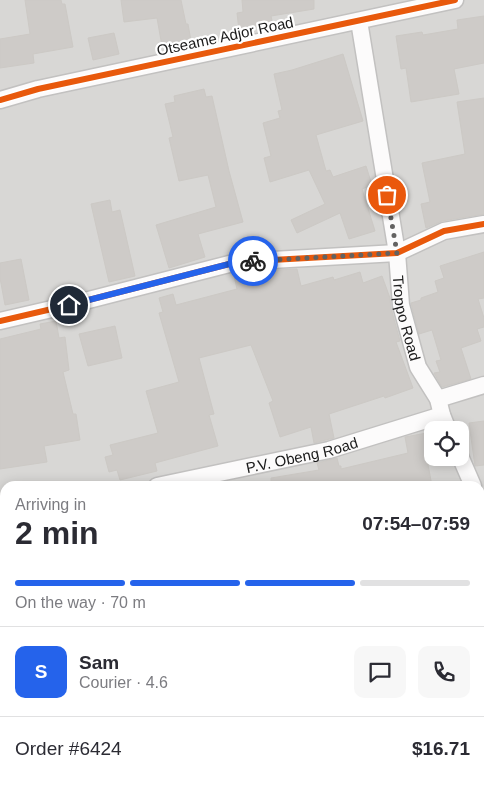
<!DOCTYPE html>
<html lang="en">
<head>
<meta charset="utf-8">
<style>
  :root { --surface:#fff; --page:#f7f7f7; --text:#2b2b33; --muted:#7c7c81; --line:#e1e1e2; --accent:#2563eb }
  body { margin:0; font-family:Helvetica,sans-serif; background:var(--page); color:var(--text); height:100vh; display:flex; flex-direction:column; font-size:19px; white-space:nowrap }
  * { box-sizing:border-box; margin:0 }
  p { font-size:16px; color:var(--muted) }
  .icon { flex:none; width:28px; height:28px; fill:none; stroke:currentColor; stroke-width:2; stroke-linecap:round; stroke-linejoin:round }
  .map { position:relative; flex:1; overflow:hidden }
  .details { position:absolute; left:0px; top:481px; width:485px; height:311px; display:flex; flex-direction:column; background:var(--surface); border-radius:15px 15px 0 0; box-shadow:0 2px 12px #0003 }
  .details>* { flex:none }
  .buttons { position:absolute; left:424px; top:421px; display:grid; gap:10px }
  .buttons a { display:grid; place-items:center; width:45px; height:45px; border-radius:10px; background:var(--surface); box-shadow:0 2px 12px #0003; font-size:25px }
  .pin { position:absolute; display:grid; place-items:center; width:42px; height:42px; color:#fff; margin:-21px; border:2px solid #fff; border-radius:50%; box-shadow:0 1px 5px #0007 }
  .courier { position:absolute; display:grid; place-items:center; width:50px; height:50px; margin:-25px; border:4px solid #2563eb; border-radius:50%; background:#fff; color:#222; box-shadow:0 1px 6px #0007 }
  .overview em { font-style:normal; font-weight:700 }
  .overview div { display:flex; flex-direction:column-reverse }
  .overview { display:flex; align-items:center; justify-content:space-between; height:85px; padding:0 15px }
  h1 { font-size:32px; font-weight:700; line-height:38px }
  .bar { display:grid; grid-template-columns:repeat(4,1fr); gap:8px 5px; align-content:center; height:60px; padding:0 15px }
  .bar i { height:6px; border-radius:4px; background:var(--line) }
  .bar .selected { background:var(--accent) }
  .bar p { grid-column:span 4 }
  .line { display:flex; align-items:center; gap:12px; padding:0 15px; border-top:1px solid var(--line) }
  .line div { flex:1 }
  .round { display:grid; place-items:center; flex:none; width:52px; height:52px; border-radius:10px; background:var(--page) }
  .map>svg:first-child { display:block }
</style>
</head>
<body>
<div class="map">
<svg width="484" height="792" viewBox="0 0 484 792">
  <rect width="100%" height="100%" fill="#e9e7e4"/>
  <!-- residential -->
  <path fill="#d8d7d5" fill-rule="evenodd" d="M 0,0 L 484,0 L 484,792 L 0,792 ZM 432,430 L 460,430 L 460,458 L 432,458 ZM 5,486 L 480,486 L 480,788 L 5,788 Z"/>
  <!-- building -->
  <g fill="#cecbc8" stroke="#ccc9c5">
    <path d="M 25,0 L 61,0 L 62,4 L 65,4 L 73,47 L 33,54 L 34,63 L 0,68 L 0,39 L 30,34 Z"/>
    <path d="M 121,0 L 181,0 L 186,24 L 188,24 L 191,41 L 162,46 L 157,18 L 124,22 Z"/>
    <path d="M 242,0 L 314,0 L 314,9 L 271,16 L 273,25 L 239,30 L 237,13 L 243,12 Z"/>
    <path d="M 484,16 L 484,63 L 454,69 L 459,94 L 411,102 L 406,68 L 401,69 L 396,36 L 422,32 L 423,35 L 458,29 L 457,20 Z"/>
    <path d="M 114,33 L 119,54 L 93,60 L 88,38 Z"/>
    <path d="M 343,54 L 363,121 L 316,135 L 326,171 L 330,170 L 333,177 L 366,166 L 372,185 L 362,189 L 375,231 L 349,239 L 340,213 L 297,233 L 291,220 L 325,204 L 309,170 L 270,182 L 264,158 L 271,156 L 263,123 L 280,118 L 278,111 L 282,110 L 274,74 L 292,70 Z"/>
    <path d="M 204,89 L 206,97 L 212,96 L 229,171 L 243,222 L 198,234 L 205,257 L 169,268 L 156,225 L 216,207 L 208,175 L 179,181 L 169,138 L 173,137 L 165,104 L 175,102 L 174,96 Z"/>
    <path d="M 484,98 L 484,214 L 442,221 L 426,228 L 421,204 L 430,202 L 422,163 L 465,154 L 457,102 Z"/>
    <path d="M 110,200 L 112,212 L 120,210 L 135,276 L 109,282 L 91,204 Z"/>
    <path d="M 484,252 L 484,298 L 478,299 L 484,318 L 484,327 L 477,329 L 481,341 L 461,348 L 471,379 L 442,387 L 434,373 L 440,372 L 436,361 L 441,360 L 432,330 L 419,334 L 411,303 L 421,300 L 421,298 L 438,292 L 435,281 L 444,278 L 440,266 Z"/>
    <path d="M 21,259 L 29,300 L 5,305 L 0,278 L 0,263 Z"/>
    <path d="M 297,269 L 301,286 L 333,277 L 334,280 L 360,272 L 363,283 L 382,276 L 390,298 L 391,308 L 400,341 L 396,342 L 413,388 L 385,398 L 384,396 L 329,414 L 334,438 L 314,443 L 311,427 L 280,437 L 269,403 L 273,401 L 251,345 L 199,358 L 214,414 L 209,415 L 218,446 L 155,463 L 157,471 L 120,480 L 117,470 L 109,472 L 105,457 L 113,455 L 110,445 L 158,433 L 146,391 L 179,382 L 159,313 L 163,312 L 159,298 L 173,294 L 176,305 L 237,289 L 234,276 L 258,271 Z"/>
    <path d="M 56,321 L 59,338 L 65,337 L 69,370 L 63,372 L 73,414 L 76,414 L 80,440 L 44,446 L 47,462 L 0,469 L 0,339 L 41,329 L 40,324 Z"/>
    <path d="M 115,326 L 122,358 L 88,366 L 79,334 Z"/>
    <path d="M 484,421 L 484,465 L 475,466 L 469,423 Z"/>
    <path d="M 432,432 L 432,453 L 426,454 L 432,486 L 271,486 L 271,478 L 319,470 L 317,463 L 337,458 L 339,466 L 341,466 L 341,469 L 408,453 L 405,437 Z"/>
  </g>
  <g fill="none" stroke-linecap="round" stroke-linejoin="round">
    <defs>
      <g id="minor">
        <path id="s1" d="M 359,21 L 397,253 L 401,305 L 418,367 L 438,399 L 442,415 L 448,430"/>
        <path d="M 0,100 L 38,89 L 455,0"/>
        <path d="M 0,321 L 69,305 L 237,262 L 397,253 L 444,231 L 484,224"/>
        <path d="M 438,399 L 484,385"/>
        <path d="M 460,456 L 473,486"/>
        <path id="s2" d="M 157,486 L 329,450 L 442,415"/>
        <path d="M 480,501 L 484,510"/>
        <path d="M 0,523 L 5,521"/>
        <path d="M 0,555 L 5,573"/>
        <path d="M 480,636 L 484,635"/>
        <path d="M 221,788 L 223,792"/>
      </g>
    </defs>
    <!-- minor casing -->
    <use href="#minor" stroke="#c2c1c0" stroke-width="19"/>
    <!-- minor -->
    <use href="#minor" stroke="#fcfbfb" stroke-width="16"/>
    <defs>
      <g id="cycleway">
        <path d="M 0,100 L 38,89 L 455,0"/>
        <path d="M 0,321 L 69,305 L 237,262 L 397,253 L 444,231 L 484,224"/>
      </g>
    </defs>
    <!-- cycleway casing -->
    <use href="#cycleway" stroke="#fff" stroke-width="9"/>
    <!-- cycleway -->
    <use href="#cycleway" stroke="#e8590c" stroke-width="6"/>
  </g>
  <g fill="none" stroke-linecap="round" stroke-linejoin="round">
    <!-- done -->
    <path stroke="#636261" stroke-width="5" stroke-dasharray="0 9" d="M 253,261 L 397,253 L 387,195"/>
    <!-- route -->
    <path stroke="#2563eb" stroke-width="6" d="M 69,305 L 237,262 L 253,261"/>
  </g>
  <g text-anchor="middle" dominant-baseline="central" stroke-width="4.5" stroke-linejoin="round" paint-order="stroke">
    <!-- street labels -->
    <g font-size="15" fill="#1b1b1b" stroke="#fff">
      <text transform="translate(225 36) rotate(-12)">Otseame Adjor Road</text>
      <text stroke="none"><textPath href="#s1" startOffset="301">Troppo Road</textPath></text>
      <text stroke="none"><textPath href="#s2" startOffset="148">P.V. Obeng Road</textPath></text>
    </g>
  </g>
</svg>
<div class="buttons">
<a><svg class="icon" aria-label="locate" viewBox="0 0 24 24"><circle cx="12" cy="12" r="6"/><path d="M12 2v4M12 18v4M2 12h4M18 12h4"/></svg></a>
</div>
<div class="pin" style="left:387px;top:195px;background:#ea580c"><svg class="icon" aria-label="bag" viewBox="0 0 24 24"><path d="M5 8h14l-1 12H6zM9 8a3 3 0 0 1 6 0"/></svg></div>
<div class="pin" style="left:69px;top:305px;background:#1f2937"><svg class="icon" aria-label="home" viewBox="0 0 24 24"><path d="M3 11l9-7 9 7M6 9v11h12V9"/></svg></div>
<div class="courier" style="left:253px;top:261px"><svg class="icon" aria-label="bike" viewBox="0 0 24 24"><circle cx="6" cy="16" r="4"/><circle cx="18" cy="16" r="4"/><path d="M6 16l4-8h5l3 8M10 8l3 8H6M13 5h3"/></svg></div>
<section class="details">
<div class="overview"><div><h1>2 min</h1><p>Arriving in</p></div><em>07:54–07:59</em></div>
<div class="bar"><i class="selected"></i><i class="selected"></i><i class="selected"></i><i></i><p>On the way · 70 m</p></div>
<div class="line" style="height:90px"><b class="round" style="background:var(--accent);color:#fff">S</b><div><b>Sam</b><p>Courier · 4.6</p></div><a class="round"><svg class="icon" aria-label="chat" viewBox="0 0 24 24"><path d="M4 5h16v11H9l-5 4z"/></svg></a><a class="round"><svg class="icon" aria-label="phone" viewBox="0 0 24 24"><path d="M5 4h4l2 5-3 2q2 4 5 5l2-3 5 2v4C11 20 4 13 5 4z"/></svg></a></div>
<div class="line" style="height:65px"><div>Order #6424</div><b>$16.71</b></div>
</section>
</div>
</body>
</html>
